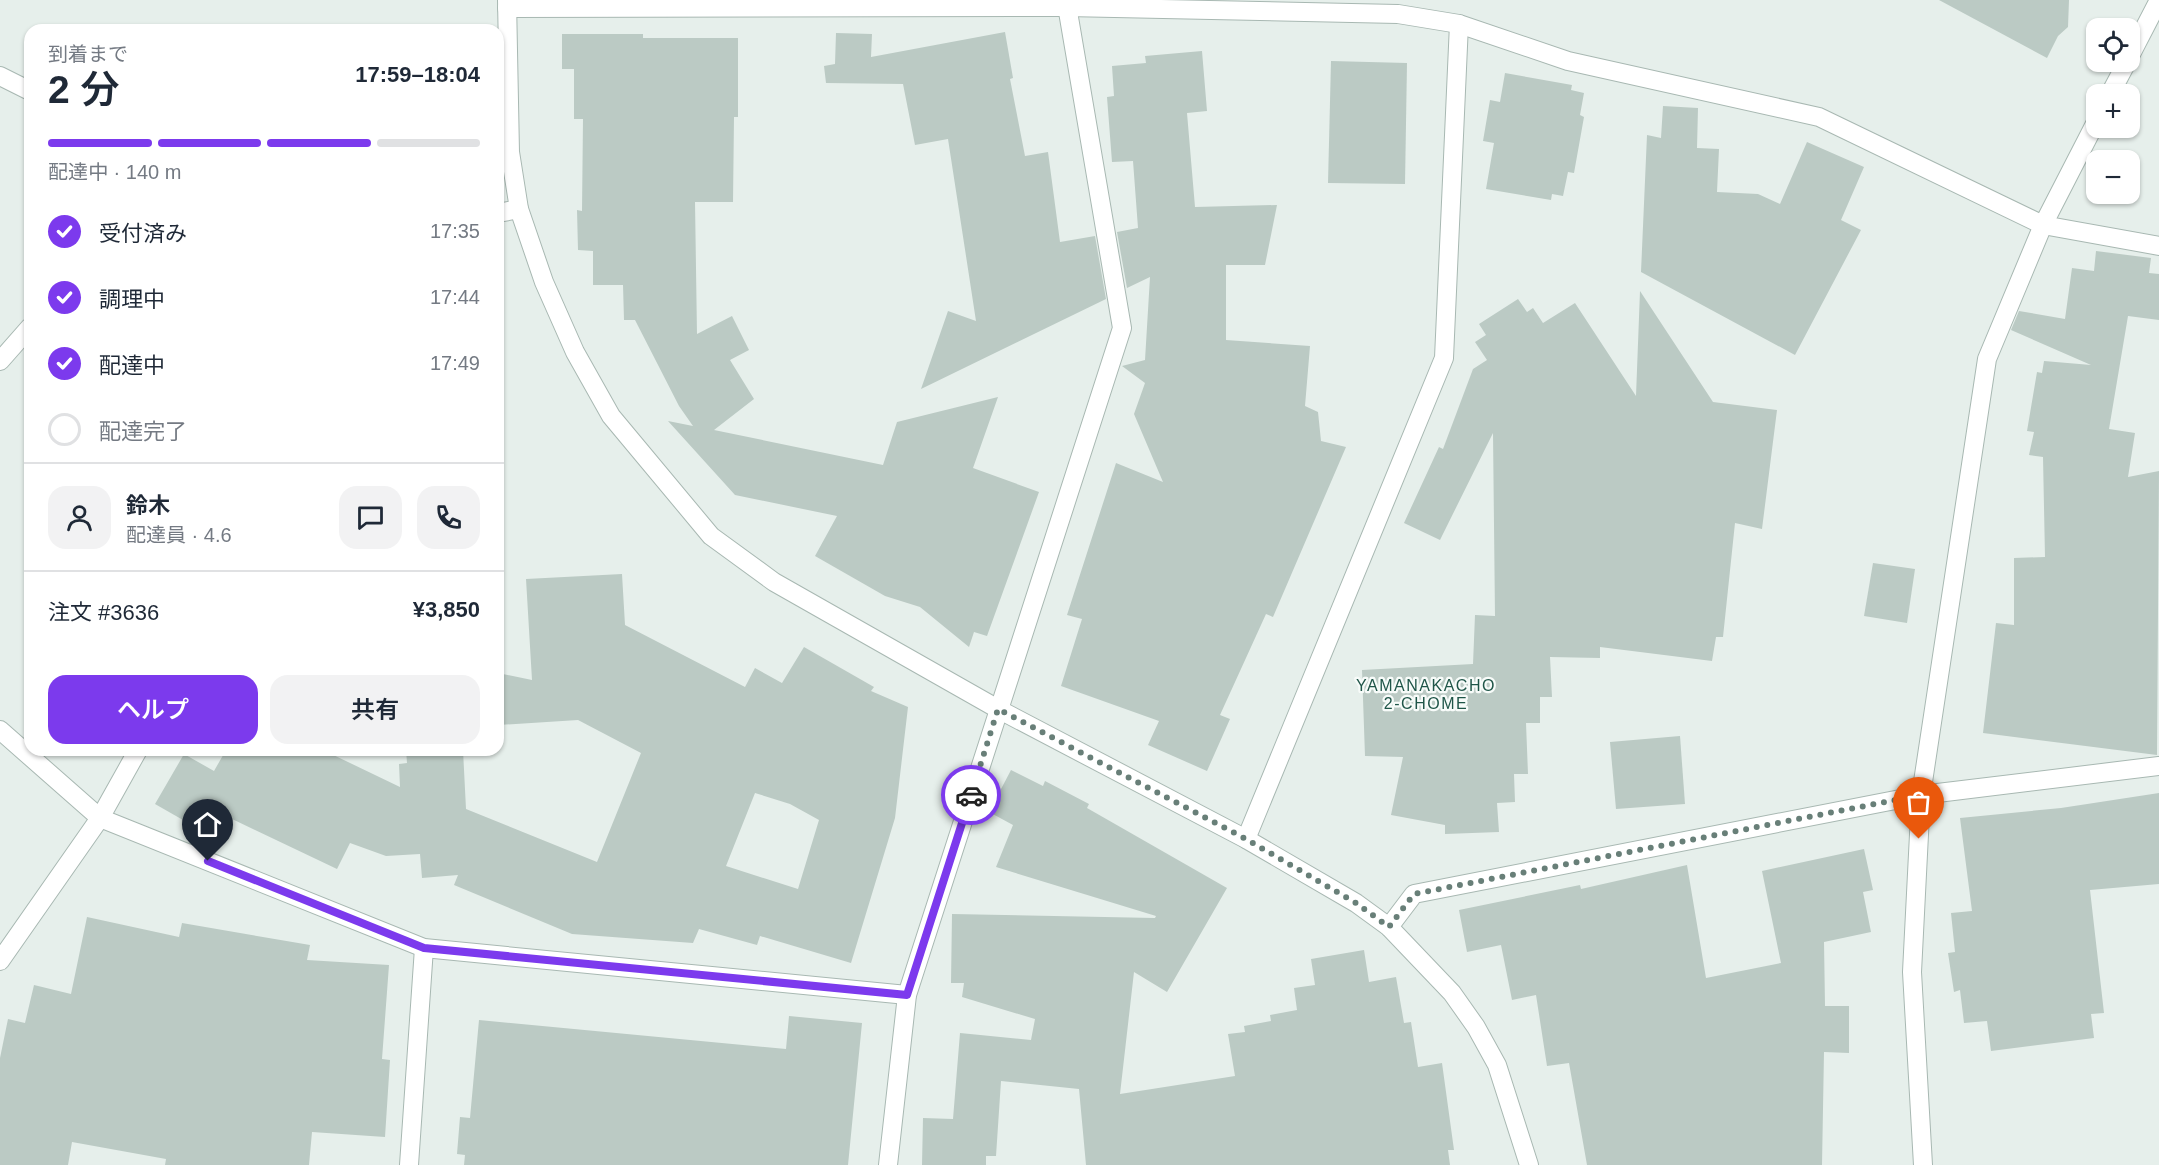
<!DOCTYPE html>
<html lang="ja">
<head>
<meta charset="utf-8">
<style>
  :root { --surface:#fff; --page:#f2f2f3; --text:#1f2937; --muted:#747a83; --line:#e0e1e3; --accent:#7c3aed }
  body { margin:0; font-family:Arial,"Noto Sans JP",sans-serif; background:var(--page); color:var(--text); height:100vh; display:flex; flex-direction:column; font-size:22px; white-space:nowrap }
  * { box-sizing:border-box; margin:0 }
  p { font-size:20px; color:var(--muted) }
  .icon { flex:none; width:33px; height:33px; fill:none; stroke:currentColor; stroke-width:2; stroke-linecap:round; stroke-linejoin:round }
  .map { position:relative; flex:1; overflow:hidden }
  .sheet { position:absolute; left:24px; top:24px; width:480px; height:732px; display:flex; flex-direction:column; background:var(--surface); border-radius:18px; box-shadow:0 2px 4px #0004 }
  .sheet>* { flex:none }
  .fabs { position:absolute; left:2086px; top:18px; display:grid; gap:12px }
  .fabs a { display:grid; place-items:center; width:54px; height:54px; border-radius:12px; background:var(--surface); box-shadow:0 2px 4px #0004; font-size:30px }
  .pin { position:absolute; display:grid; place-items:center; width:51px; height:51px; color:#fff; margin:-62px -26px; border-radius:50% 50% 50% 0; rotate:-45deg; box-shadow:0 0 6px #0007 }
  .pin .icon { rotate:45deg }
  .courier { position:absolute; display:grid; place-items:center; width:60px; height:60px; margin:-30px; border:4px solid #7c3aed; border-radius:50%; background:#fff; color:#222; box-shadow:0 2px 8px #0007 }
  .headline em { font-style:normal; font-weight:600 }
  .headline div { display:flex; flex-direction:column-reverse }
  .headline { display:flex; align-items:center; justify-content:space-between; height:102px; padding:0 24px }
  h1 { font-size:39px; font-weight:600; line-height:45px }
  .bar { display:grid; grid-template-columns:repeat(4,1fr); gap:9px 6px; align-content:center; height:72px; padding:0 24px }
  .bar i { height:8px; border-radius:4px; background:var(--line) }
  .bar .active { background:var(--accent) }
  .bar p { grid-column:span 4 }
  .line { display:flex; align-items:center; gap:15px; padding:0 24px; border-top:2px solid var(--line) }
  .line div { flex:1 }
  .round { display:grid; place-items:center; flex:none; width:63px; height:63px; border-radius:18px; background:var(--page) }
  ol { padding:0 24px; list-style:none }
  li { display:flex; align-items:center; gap:18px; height:66px }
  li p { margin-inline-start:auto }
  li .icon { padding:6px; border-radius:50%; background:var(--accent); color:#fff; stroke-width:4 }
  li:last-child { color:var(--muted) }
  li i { width:33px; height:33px; border:3px solid var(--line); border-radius:50% }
  .primary-button { display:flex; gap:12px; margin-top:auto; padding:12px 24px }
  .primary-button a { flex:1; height:69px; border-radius:18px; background:var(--accent); color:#fff; font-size:24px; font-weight:600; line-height:69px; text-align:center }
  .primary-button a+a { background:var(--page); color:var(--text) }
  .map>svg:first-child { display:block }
</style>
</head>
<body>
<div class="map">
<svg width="2159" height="1165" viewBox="0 0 2159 1165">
  <rect width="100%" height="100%" fill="#e6efeb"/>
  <!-- building -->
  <g fill="#bbcac4" fill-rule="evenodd">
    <path d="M 1939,0 L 2069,0 L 2068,27 L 2058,36 L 2047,58 Z"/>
    <path d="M 1005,32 L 1013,78 L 1010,79 L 1025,156 L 1048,152 L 1060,242 L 1095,236 L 1106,299 L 921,389 L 948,311 L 976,321 L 948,139 L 915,145 L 903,84 L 826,83 L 824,66 L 835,64 L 836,33 L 872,34 L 871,57 Z"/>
    <path d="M 562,34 L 643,34 L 643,38 L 738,38 L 738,117 L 734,117 L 733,202 L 695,202 L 697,334 L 732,316 L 749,350 L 730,360 L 754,399 L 714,430 L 883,465 L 897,422 L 998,397 L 973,468 L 1039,492 L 987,636 L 974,632 L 969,647 L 920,607 L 885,596 L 815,556 L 837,516 L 735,495 L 668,421 L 693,426 L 679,406 L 635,320 L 624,320 L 623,285 L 593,285 L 593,251 L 578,250 L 577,210 L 582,211 L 583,119 L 574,119 L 574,69 L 562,69 Z"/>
    <path d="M 1202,51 L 1207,111 L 1187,113 L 1195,207 L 1277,205 L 1265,265 L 1226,265 L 1226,340 L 1310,346 L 1305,406 L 1318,412 L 1321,441 L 1346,447 L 1273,617 L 1266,614 L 1220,715 L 1230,719 L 1207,771 L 1148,745 L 1159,721 L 1061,686 L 1082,619 L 1067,615 L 1116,463 L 1163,482 L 1134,414 L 1145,383 L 1122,366 L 1145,360 L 1150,277 L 1127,288 L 1117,232 L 1138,228 L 1133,161 L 1112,162 L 1107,97 L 1114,96 L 1112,66 L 1146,63 L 1145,56 Z"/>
    <path d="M 1331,61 L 1407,63 L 1405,184 L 1328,183 Z"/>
    <path d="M 1505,73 L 1572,85 L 1571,90 L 1584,93 L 1580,115 L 1584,117 L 1574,173 L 1568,172 L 1563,196 L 1552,194 L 1551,200 L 1486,189 L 1494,143 L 1483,141 L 1490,100 L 1500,102 Z"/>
    <path d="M 1663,106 L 1698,108 L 1697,148 L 1719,149 L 1717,192 L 1758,194 L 1780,204 L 1807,142 L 1864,167 L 1841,220 L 1861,230 L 1795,355 L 1641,272 L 1647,135 L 1661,138 Z"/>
    <path d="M 2096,251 L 2151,258 L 2149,273 L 2159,274 L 2159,320 L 2128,316 L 2109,429 L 2135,433 L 2128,477 L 2159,471 L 2157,755 L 1983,733 L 1996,623 L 2014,625 L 2014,558 L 2045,557 L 2043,457 L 2029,455 L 2034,432 L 2027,431 L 2037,372 L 2042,373 L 2044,361 L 2091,365 L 2011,330 L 2019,311 L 2065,319 L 2072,268 L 2094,271 Z"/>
    <path d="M 1640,291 L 1713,402 L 1777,410 L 1762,529 L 1735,523 L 1723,637 L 1716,637 L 1712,661 L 1600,647 L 1600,658 L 1550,657 L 1552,697 L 1540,697 L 1540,723 L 1526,723 L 1528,774 L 1514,774 L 1515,802 L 1497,803 L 1499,832 L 1445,834 L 1445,825 L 1391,815 L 1403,757 L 1365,756 L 1362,670 L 1473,664 L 1475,615 L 1495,616 L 1493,433 L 1440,540 L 1404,523 L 1439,447 L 1443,449 L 1473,369 L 1487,360 L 1475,342 L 1486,335 L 1479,324 L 1518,299 L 1527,312 L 1533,308 L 1543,323 L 1575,303 L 1636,396 Z"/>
    <path d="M 1873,563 L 1915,569 L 1907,623 L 1864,616 Z"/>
    <path d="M 622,574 L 625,625 L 745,687 L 755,668 L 782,683 L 804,647 L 874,687 L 871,691 L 908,707 L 895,818 L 851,963 L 760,936 L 757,945 L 699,929 L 693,943 L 572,934 L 454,885 L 458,875 L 422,878 L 420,854 L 386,856 L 350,843 L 337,869 L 230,818 L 218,840 L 155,804 L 184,754 L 214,771 L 226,750 L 323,750 L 400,787 L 399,764 L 407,763 L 406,750 L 463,750 L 466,809 L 597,862 L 641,753 L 578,720 L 498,725 L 498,673 L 532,680 L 526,579 ZM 755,793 L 790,804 L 819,820 L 798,889 L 726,866 Z"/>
    <path d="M 1680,736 L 1685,804 L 1616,809 L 1610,742 Z"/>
    <path d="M 1011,770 L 1043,786 L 1045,781 L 1089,804 L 1087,808 L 1227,888 L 1167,992 L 1134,972 L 1120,1094 L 1235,1076 L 1228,1034 L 1245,1032 L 1244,1026 L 1271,1021 L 1270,1015 L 1297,1010 L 1294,988 L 1315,985 L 1311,959 L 1364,950 L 1369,982 L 1396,977 L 1404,1023 L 1411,1022 L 1418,1067 L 1442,1063 L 1454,1150 L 1448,1150 L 1450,1165 L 1086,1165 L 1079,1089 L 1001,1081 L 996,1156 L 986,1156 L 986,1165 L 922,1165 L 923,1118 L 953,1119 L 960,1033 L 1031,1040 L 1035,1019 L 962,997 L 964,983 L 951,983 L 952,914 L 1155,918 L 1156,916 L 996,867 L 1013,825 L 989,812 Z"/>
    <path d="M 2159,793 L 2159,884 L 2090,890 L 2104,1013 L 2091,1014 L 2094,1038 L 1991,1051 L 1987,1021 L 1964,1023 L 1960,990 L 1954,992 L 1948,953 L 1955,952 L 1951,913 L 1972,911 L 1960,818 L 2061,808 Z"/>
    <path d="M 1864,849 L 1873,890 L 1863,892 L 1871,932 L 1824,942 L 1825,1006 L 1849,1006 L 1849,1053 L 1824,1052 L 1822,1165 L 1587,1165 L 1569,1063 L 1547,1066 L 1536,995 L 1512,1000 L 1501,945 L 1467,952 L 1459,910 L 1580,885 L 1581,889 L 1687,865 L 1706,978 L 1781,963 L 1762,871 Z"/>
    <path d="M 87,917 L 179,937 L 182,923 L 310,945 L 307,960 L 389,965 L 382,1059 L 390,1060 L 385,1137 L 312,1132 L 309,1165 L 165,1165 L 166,1159 L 72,1142 L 68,1165 L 0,1165 L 0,1058 L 8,1019 L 25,1023 L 34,985 L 71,994 Z"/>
    <path d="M 789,1016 L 862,1023 L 848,1165 L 464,1165 L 465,1155 L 457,1154 L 460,1117 L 470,1118 L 479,1020 L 786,1049 Z"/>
  </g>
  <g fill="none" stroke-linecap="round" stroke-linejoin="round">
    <defs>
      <g id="minor">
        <path d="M 507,8 L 1066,7 L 1398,14 L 1459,24 L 1568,61 L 1819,117 L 2043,225 L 2159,246"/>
        <path d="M 0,76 L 30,91"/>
        <path d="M 0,361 L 30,327"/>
        <path d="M 0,730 L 100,818 L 424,948 L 907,995"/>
        <path d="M 1246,839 L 1444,358 L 1459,24"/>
        <path d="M 1389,927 L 1414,894 L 1921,795 L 2159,766"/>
        <path d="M 409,1165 L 424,948"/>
        <path d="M 888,1165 L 907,995 L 1122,328 L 1066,0"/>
      </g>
      <g id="tertiary">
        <path d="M 507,0 L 510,152 L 519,209 L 544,282 L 575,352 L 611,416 L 711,536 L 774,582 L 998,709 L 1246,839 L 1356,903 L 1389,927 L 1452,993 L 1476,1027 L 1497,1065 L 1529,1165"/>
        <path d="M 2130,56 L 2159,0"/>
        <path d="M 2110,94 L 2127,62"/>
        <path d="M 498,213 L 519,209"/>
        <path d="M 0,961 L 100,818 L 138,750"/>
        <path d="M 1923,1165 L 1912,972 L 1921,795 L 1987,359 L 2043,225 L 2097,120"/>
      </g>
    </defs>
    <!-- minor casing -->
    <use href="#minor" stroke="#a8b8b2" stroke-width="20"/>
    <!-- tertiary casing -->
    <use href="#tertiary" stroke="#a8b8b2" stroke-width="20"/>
    <!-- minor -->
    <use href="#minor" stroke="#fff" stroke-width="18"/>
    <!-- tertiary -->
    <use href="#tertiary" stroke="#fff" stroke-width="18"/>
  </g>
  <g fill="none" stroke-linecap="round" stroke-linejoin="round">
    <!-- done -->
    <path stroke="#687f78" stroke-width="6" stroke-dasharray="0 10.8" d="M 971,795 L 998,709 L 1246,839 L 1356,903 L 1389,927 L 1414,894 L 1921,795 L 1919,839"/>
    <!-- route -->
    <path stroke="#7c3aed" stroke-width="8" d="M 208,861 L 424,948 L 907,995 L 971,795"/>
  </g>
  <g text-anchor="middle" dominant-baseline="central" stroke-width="4.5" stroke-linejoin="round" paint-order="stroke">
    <!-- neighbourhood labels -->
    <g font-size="16" letter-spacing="1.5" fill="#1f5548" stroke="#f7fbf9">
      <text x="1426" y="685">YAMANAKACHO<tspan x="1426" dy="18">2-CHOME</tspan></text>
    </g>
  </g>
</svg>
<div class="fabs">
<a><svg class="icon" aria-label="locate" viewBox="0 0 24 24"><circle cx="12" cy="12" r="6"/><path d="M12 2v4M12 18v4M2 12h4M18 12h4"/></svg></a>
<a>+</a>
<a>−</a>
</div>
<div class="pin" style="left:1919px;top:839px;background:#ea580c"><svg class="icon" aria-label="bag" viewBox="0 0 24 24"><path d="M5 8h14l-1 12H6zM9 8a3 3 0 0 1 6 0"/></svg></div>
<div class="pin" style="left:208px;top:861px;background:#1f2937"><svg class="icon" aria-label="home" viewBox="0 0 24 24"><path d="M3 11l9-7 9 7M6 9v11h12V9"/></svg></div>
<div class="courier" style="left:971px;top:795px"><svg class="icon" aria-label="car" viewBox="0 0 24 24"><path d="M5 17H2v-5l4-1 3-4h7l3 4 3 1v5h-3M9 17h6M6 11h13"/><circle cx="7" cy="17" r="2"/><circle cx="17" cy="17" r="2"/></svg></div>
<section class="sheet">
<div class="headline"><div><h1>2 分</h1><p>到着まで</p></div><em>17:59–18:04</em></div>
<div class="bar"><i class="active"></i><i class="active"></i><i class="active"></i><i></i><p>配達中 · 140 m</p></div>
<ol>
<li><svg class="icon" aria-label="check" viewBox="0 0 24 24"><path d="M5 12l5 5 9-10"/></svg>受付済み<p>17:35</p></li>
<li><svg class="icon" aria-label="check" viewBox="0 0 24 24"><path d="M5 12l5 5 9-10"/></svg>調理中<p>17:44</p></li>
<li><svg class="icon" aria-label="check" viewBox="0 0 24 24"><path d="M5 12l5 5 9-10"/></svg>配達中<p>17:49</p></li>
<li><i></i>配達完了</li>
</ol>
<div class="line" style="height:108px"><a class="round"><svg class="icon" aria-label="person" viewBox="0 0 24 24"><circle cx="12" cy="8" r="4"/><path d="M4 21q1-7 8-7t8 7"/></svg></a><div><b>鈴木</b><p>配達員 · 4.6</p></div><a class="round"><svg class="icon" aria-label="chat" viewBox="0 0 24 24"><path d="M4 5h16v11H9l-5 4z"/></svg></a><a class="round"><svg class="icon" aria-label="phone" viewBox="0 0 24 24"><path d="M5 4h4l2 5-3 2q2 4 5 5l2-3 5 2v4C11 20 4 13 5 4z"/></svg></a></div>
<div class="line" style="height:78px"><div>注文 #3636</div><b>¥3,850</b></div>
<div class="primary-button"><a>ヘルプ</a><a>共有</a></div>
</section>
</div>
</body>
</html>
